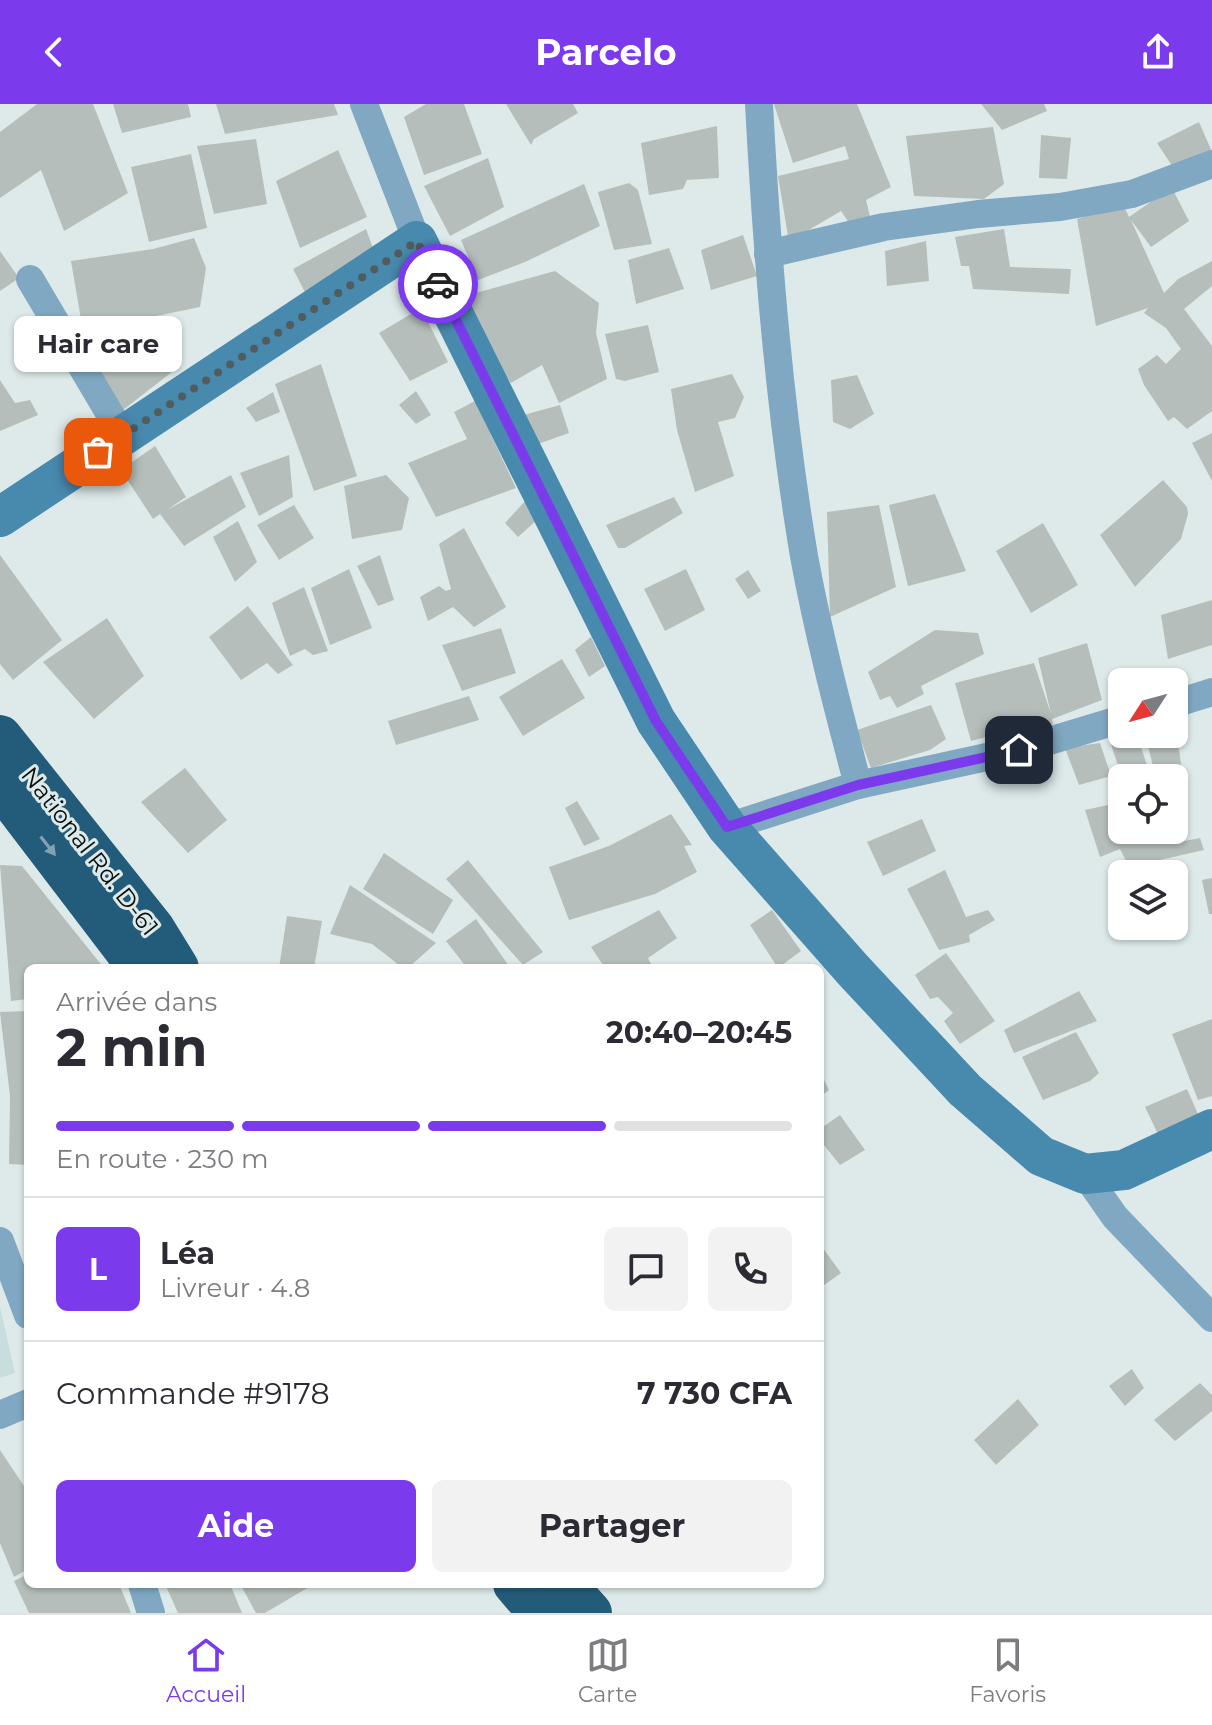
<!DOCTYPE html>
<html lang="fr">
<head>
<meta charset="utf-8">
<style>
  :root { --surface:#fff; --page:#f2f2f3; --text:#2b2b33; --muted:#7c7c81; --line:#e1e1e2; --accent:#7c3aed }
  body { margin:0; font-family:Montserrat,sans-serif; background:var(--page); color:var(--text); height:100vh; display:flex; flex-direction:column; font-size:30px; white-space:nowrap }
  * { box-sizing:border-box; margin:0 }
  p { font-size:26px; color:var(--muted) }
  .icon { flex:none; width:44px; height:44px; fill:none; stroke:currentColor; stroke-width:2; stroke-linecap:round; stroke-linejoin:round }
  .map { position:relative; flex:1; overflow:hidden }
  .panel { position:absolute; left:24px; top:860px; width:800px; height:624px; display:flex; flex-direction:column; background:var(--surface); border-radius:12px; box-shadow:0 2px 6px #0004 }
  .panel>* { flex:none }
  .needle { width:52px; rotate:234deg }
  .tools { position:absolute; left:1108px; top:564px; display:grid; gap:16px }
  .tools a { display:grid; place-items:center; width:80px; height:80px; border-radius:12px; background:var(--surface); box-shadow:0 2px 6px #0004; font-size:40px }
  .pin { position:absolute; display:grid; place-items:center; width:68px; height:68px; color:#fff; margin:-34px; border-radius:16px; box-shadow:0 4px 12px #0006 }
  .courier { position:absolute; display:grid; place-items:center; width:80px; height:80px; margin:-40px; border:6px solid #7c3aed; border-radius:50%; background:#fff; color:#222; box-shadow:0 2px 10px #0007 }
  .bubble { position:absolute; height:56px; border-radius:12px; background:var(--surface); box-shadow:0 2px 6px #0004; font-size:26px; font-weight:700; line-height:56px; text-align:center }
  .summary em { font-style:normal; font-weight:700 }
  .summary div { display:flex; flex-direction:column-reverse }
  .summary { display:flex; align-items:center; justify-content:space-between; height:136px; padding:0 32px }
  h1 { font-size:52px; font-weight:700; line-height:60px }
  .bar { display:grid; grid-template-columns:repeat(4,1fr); gap:12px 8px; align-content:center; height:96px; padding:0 32px }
  .bar i { height:10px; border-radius:6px; background:var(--line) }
  .bar .selected { background:var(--accent) }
  .bar p { grid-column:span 4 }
  .line { display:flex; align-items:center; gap:20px; padding:0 32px; border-top:2px solid var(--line) }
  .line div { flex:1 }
  .round { display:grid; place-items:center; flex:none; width:84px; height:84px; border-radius:12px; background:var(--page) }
  .cta { display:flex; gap:16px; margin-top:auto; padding:16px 32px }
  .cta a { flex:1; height:92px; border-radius:12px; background:var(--accent); color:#fff; font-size:32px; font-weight:700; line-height:92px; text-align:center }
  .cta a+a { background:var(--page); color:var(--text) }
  header { display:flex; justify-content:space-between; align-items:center; height:104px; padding:0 32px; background:var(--accent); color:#fff; font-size:36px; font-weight:700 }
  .menu { display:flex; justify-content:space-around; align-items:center; height:112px; border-top:2px solid var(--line); background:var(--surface); font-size:22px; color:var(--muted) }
  .menu a { display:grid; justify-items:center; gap:4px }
  .menu .selected { color:var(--accent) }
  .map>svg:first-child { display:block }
</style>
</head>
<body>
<header><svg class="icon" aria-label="back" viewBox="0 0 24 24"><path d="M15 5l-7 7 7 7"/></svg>Parcelo<svg class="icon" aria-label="share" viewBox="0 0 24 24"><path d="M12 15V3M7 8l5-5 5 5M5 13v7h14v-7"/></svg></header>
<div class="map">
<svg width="1212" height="1509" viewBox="0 0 1212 1509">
  <rect width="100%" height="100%" fill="#deeaea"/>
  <!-- built -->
  <path fill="#c8ddde" d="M 0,1203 L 15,1269 L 0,1274 Z"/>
  <!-- building -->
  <g fill="#b5beba">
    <path d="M 37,0 L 93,0 L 128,89 L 64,127 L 41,66 L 0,94 L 0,28 Z"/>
    <path d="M 113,0 L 188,0 L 191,13 L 122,29 Z"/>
    <path d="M 216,0 L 334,0 L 338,11 L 225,30 Z"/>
    <path d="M 426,0 L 464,0 L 482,50 L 424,71 L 404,13 Z"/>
    <path d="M 506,0 L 573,0 L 578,9 L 534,35 L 531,41 Z"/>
    <path d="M 774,0 L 857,0 L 891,83 L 866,96 L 870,113 L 851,122 L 841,107 L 802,130 L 788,132 L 778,72 L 849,55 L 845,42 L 793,59 Z"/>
    <path d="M 981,0 L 1044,0 L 1047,7 L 1002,26 Z"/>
    <path d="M 1199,18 L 1212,48 L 1176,68 L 1157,39 Z"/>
    <path d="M 717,22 L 719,74 L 687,76 L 683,85 L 649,91 L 641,39 Z"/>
    <path d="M 993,23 L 1004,80 L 984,95 L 914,92 L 906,32 Z"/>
    <path d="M 1041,31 L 1071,34 L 1067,75 L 1039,74 Z"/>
    <path d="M 256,35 L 267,100 L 214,110 L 197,42 Z"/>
    <path d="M 338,46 L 367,113 L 300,144 L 276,77 Z"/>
    <path d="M 191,50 L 207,124 L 149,138 L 131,63 Z"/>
    <path d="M 488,54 L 504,103 L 450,132 L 424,82 Z"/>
    <path d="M 629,79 L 638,86 L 652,140 L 614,146 L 598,88 Z"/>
    <path d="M 584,80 L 600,122 L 525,158 L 478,176 L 461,136 Z"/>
    <path d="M 1165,88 L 1174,88 L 1189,117 L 1151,143 L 1131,116 L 1164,189 L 1178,175 L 1212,157 L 1212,182 L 1184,205 L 1212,242 L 1212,307 L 1187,325 L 1174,313 L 1168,317 L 1144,281 L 1138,265 L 1157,251 L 1166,260 L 1181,245 L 1166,224 L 1144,209 L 1148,204 L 1096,222 L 1077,115 L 1123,100 L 1129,113 Z"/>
    <path d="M 366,125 L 377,155 L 309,196 L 293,165 Z"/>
    <path d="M 1004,125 L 1010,163 L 1071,165 L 1069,190 L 973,185 L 969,162 L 961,162 L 955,133 Z"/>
    <path d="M 743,131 L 757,172 L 711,186 L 701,146 Z"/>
    <path d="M 194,134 L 206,164 L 200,203 L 83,227 L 71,157 L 153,145 Z"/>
    <path d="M 926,137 L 929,177 L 887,182 L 885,147 Z"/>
    <path d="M 669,144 L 684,185 L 636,200 L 628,156 Z"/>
    <path d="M 0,147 L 19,174 L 0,187 Z"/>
    <path d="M 555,167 L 599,199 L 596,229 L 607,275 L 559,299 L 542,261 L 511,279 L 485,249 L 461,193 Z"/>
    <path d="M 421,204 L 448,258 L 410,277 L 379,229 Z"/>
    <path d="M 148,221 L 177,264 L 123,306 L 88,256 Z"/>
    <path d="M 648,221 L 659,268 L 625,277 L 616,275 L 605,230 Z"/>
    <path d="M 321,260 L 357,372 L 314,387 L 275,280 Z"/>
    <path d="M 732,270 L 744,293 L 735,314 L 718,318 L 734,372 L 695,388 L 677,326 L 671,285 Z"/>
    <path d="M 857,271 L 874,310 L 850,325 L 833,318 L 831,276 Z"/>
    <path d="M 0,276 L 15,299 L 30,296 L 38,311 L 0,327 Z"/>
    <path d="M 416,287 L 431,311 L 416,320 L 399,301 Z"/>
    <path d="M 273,288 L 280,308 L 256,318 L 246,304 Z"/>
    <path d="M 475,297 L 516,384 L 436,413 L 408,359 L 467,335 L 454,308 Z"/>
    <path d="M 560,301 L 569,329 L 535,341 L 520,312 Z"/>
    <path d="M 1212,329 L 1212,377 L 1192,339 Z"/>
    <path d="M 155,342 L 186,393 L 167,406 L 231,371 L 246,403 L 184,442 L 160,410 L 153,415 L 121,366 Z"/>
    <path d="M 289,351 L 293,393 L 259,412 L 240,369 Z"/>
    <path d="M 386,371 L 409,394 L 402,426 L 352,435 L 344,382 Z"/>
    <path d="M 1163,376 L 1187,403 L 1188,410 L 1181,435 L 1135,483 L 1100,431 Z"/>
    <path d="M 935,390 L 966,467 L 908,482 L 889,401 Z"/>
    <path d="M 674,393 L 683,409 L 625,444 L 618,444 L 606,421 Z"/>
    <path d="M 526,396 L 538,415 L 518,433 L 505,419 Z"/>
    <path d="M 294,401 L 314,434 L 279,456 L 257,421 Z"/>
    <path d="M 879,401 L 896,483 L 830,513 L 827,408 Z"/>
    <path d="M 238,417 L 257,458 L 235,478 L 213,433 Z"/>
    <path d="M 1043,419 L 1078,481 L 1031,509 L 996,447 Z"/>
    <path d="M 464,424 L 506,503 L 474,523 L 453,503 L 428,517 L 420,493 L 439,482 L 446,487 L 451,485 L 439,440 Z"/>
    <path d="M 0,451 L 62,536 L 13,576 L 0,560 Z"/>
    <path d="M 380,451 L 394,496 L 378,502 L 357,462 Z"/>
    <path d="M 349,465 L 372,524 L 330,541 L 311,484 Z"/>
    <path d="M 686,465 L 705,506 L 665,527 L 644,485 Z"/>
    <path d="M 748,466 L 761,487 L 748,495 L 735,475 Z"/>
    <path d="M 304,483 L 328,547 L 313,551 L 305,545 L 290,552 L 272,499 Z"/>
    <path d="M 1212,496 L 1212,541 L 1168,555 L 1161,511 Z"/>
    <path d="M 248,502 L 293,561 L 278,570 L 267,559 L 241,576 L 209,533 Z"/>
    <path d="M 107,514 L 144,572 L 94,615 L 43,558 Z"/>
    <path d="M 501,524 L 516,569 L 462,587 L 442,541 Z"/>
    <path d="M 935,526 L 978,529 L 984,550 L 921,582 L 924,590 L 897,604 L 890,592 L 880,596 L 868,568 Z"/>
    <path d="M 591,533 L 605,562 L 589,573 L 575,546 Z"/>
    <path d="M 1087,539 L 1102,596 L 1052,615 L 1053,620 L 1024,636 L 1018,625 L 971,637 L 955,579 L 1034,559 L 1051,610 L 1038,554 Z"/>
    <path d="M 562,555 L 585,594 L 523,632 L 499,593 Z"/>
    <path d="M 469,592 L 479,616 L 396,641 L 388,617 Z"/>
    <path d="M 931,601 L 946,635 L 930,646 L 871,664 L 857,626 Z"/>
    <path d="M 1176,623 L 1185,690 L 1174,691 L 1174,674 L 1156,674 L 1145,630 L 1174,630 Z"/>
    <path d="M 1122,629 L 1137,630 L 1148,665 L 1120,668 L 1108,631 Z"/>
    <path d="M 1100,639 L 1111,672 L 1079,681 L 1065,644 Z"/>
    <path d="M 185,664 L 227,716 L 188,749 L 141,698 Z"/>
    <path d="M 577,697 L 600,735 L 584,742 L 565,704 Z"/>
    <path d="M 1122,698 L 1122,726 L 1174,726 L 1175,719 L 1180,738 L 1200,734 L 1204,746 L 1129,763 L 1120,745 L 1100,753 L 1085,706 Z"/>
    <path d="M 671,710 L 692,741 L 684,742 L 697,768 L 655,790 L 569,816 L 549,763 L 609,742 Z"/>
    <path d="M 922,715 L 936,747 L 883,772 L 867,738 Z"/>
    <path d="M 384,749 L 453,796 L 433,830 L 363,785 Z"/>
    <path d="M 468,756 L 543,848 L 523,861 L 446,775 Z"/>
    <path d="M 0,761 L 22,762 L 104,864 L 28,864 L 28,895 L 11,897 Z"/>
    <path d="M 945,766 L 966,813 L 988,806 L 995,816 L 969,831 L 970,838 L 939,846 L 907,785 Z"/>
    <path d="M 1212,774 L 1212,810 L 1209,810 L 1202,776 Z"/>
    <path d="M 350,781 L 436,839 L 408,864 L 403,864 L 372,840 L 330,830 Z"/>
    <path d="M 659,806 L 677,834 L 648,854 L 653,864 L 605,864 L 591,843 Z"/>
    <path d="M 772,806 L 801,847 L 778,864 L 750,821 Z"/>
    <path d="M 287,812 L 322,817 L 314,864 L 279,864 Z"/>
    <path d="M 476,815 L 509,862 L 506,864 L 467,864 L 446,837 Z"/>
    <path d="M 946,849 L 995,917 L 960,940 L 944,917 L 953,909 L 938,893 L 930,895 L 915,871 Z"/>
    <path d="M 1079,887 L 1097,917 L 1014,949 L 1004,926 Z"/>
    <path d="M 28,907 L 28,1061 L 9,1060 L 10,992 L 0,908 Z"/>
    <path d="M 1212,915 L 1212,992 L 1198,996 L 1172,930 Z"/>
    <path d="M 1076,928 L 1099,969 L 1090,977 L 1043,996 L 1022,953 Z"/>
    <path d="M 820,968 L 829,986 L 820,993 Z"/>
    <path d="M 1187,985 L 1201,1017 L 1159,1032 L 1145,1003 Z"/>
    <path d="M 840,1011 L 865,1046 L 840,1061 L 820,1036 L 820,1025 Z"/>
    <path d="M 820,1140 L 841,1169 L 820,1184 Z"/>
    <path d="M 1132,1265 L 1144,1284 L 1125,1302 L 1109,1282 Z"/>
    <path d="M 1200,1279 L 1212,1291 L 1212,1307 L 1175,1337 L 1154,1316 Z"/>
    <path d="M 1018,1295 L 1039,1321 L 996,1361 L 974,1336 Z"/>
    <path d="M 0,1346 L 28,1388 L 28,1465 L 14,1473 L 0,1439 Z"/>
    <path d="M 28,1470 L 28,1480 L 119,1480 L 131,1509 L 29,1509 L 14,1477 Z"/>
    <path d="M 165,1480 L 230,1480 L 242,1509 L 178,1509 Z"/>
    <path d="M 240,1480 L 307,1480 L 309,1483 L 265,1509 L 256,1509 Z"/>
  </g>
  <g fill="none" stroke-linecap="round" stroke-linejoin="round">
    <!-- street -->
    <g stroke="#80a8c2" stroke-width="28">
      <path d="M 364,0 L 417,137"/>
      <path d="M 768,150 L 884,123 L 978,110 L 1060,103 L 1132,90 L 1212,60"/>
      <path d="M 30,175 L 123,332"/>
      <path d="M 1174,600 L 1212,588"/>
      <path d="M 858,681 L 1019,646 L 1122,615"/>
      <path d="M 727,723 L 858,681 C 838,605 818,529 804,452 C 779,303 767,150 759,0"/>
      <path d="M 1085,1070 L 1115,1113 L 1212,1214"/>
      <path d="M 0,1137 L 28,1211"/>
      <path d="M 0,1311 L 28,1299"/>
      <path d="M 142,1480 L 151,1509"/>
    </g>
    <!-- secondary -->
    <path stroke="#4889ae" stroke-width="40" d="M 0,413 L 417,137 L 656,617 L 727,723 L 853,866 L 965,986 L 1041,1052 L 1085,1070 L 1124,1066 L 1212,1025"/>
    <!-- highway -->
    <g stroke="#235b7a" stroke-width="44">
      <path d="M 0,633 L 153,825 L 177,864"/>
      <path d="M 6,688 L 140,864"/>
      <path d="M 515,1480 L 540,1509"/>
      <path d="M 564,1480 L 590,1509"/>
    </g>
  </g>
  <!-- one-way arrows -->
  <defs><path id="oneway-solid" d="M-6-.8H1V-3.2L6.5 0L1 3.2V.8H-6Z" transform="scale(2)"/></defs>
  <use fill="#80a2b2" href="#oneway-solid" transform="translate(48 742) rotate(52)"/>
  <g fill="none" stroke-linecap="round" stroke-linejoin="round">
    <!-- done -->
    <path stroke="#545b5b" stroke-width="8" stroke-dasharray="0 14.4" d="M 98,348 L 417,137 L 438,180"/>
    <!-- route -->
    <path stroke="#7c3aed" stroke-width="10" d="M 438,180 L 656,617 L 727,723 L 858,681 L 1019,646"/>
  </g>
  <g text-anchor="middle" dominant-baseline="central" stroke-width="6" stroke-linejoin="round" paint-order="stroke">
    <!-- street labels -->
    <g font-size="24" fill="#0a0e0e" stroke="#deeaea">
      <text transform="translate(90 747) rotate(52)">National Rd. D-61</text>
    </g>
  </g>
</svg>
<div class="tools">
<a><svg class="needle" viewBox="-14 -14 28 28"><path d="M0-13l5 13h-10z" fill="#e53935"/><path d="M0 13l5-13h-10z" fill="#7c7c81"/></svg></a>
<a><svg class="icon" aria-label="locate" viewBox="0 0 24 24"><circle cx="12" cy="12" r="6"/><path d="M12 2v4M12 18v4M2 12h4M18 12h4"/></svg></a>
<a><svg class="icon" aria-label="layers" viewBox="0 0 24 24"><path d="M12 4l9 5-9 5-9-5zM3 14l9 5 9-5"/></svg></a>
</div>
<div class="pin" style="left:98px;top:348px;background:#ea580c"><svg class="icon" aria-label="bag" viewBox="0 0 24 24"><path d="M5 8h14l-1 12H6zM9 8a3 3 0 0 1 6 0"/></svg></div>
<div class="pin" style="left:1019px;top:646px;background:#1f2937"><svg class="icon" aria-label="home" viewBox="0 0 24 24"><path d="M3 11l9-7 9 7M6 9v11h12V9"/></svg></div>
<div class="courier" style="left:438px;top:180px"><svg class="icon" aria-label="car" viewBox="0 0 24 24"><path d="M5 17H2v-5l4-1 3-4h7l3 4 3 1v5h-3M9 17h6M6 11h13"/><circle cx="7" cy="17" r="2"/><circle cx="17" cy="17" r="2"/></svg></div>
<div class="bubble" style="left:14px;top:212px;width:168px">Hair care</div>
<section class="panel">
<div class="summary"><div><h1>2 min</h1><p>Arrivée dans</p></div><em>20:40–20:45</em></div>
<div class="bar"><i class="selected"></i><i class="selected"></i><i class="selected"></i><i></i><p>En route · 230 m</p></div>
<div class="line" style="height:144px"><b class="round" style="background:var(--accent);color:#fff">L</b><div><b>Léa</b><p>Livreur · 4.8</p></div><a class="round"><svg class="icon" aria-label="chat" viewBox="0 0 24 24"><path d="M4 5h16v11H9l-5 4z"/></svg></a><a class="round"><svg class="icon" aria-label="phone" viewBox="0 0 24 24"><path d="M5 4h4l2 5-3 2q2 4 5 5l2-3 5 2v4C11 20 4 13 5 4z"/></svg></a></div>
<div class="line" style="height:104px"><div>Commande #9178</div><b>7 730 CFA</b></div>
<div class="cta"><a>Aide</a><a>Partager</a></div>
</section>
</div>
<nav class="menu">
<a class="selected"><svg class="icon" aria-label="home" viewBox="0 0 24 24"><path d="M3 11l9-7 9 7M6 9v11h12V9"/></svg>Accueil</a>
<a><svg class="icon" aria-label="map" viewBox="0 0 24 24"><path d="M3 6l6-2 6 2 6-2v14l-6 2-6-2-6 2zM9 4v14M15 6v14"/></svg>Carte</a>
<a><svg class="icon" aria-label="saved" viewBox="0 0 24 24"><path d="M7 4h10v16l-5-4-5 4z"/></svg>Favoris</a>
</nav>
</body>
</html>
